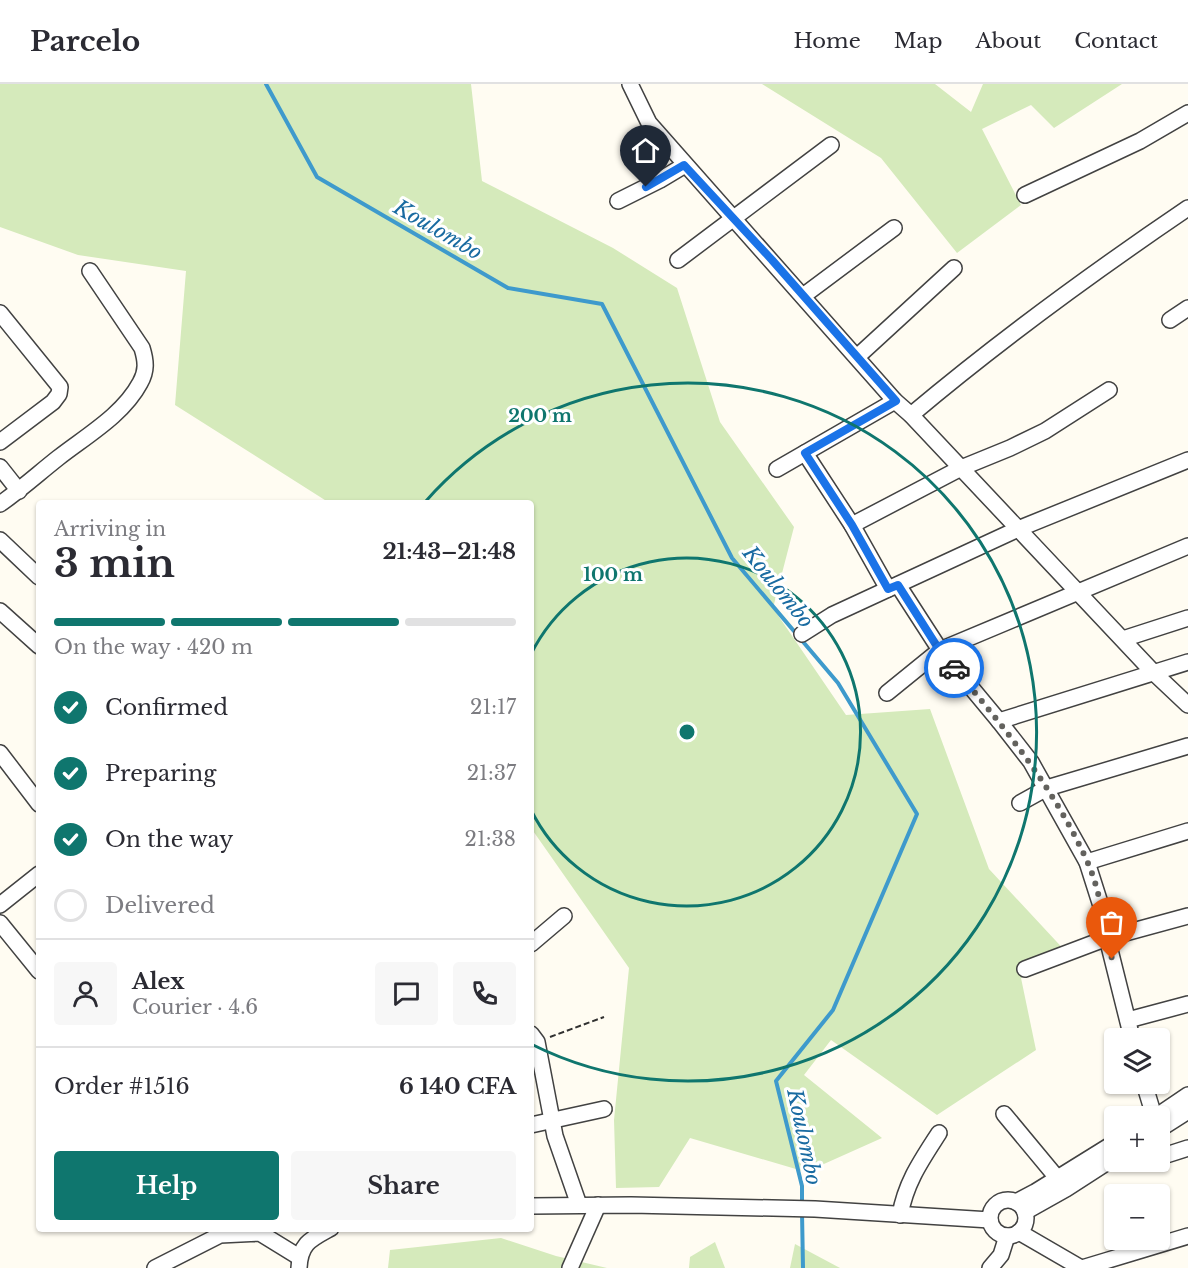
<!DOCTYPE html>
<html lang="en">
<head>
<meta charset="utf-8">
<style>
  :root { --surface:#fff; --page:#f7f7f7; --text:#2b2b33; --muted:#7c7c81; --line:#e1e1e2; --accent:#0f766e }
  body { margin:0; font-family:"Libre Baskerville",serif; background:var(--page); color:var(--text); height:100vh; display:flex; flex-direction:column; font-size:22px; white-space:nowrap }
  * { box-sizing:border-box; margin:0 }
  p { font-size:20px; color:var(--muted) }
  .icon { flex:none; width:33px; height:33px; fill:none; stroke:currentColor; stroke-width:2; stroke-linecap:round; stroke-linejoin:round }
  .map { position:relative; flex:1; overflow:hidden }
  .drawer { position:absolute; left:36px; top:416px; width:498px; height:732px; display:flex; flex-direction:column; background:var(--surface); border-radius:6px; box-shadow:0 2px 4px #0004 }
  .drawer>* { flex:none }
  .controls { position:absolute; left:1104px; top:944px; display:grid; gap:12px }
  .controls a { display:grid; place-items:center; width:66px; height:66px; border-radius:6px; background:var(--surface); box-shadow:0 2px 4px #0004; font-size:30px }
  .pin { position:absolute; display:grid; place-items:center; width:51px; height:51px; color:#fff; margin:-62px -26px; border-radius:50% 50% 50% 0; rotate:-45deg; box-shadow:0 0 6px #0007 }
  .pin .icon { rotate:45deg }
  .courier { position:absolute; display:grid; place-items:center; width:60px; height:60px; margin:-30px; border:4px solid #1a73e8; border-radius:50%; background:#fff; color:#222; box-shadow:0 2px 8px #0007 }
  .headline em { font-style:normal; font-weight:700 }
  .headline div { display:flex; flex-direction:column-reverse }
  .headline { display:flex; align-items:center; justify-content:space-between; height:102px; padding:0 18px }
  h1 { font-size:39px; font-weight:700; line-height:45px }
  .bar { display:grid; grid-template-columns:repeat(4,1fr); gap:9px 6px; align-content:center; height:72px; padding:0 18px }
  .bar i { height:8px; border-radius:4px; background:var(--line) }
  .bar .on { background:var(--accent) }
  .bar p { grid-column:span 4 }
  .line { display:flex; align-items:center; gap:15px; padding:0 18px; border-top:2px solid var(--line) }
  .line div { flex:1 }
  .round { display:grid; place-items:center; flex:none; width:63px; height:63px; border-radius:6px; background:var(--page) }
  ol { padding:0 18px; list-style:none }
  li { display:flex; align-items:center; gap:18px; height:66px }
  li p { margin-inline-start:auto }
  li .icon { padding:6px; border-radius:50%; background:var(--accent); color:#fff; stroke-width:4 }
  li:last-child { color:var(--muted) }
  li i { width:33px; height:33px; border:3px solid var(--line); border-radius:50% }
  .cta { display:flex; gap:12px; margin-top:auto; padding:12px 18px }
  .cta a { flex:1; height:69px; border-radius:6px; background:var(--accent); color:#fff; font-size:24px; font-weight:700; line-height:69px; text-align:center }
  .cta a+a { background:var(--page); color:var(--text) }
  header { display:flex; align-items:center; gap:36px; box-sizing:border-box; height:84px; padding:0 30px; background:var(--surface); border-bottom:2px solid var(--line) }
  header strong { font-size:28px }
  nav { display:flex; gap:33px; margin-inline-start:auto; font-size:21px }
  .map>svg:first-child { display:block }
</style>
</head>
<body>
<header>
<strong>Parcelo</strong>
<nav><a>Home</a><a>Map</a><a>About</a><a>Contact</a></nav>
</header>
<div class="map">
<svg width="1188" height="1184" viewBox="0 0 1188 1184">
  <rect width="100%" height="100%" fill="#fffcf2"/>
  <!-- green -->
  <g fill="#d5eabb">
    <path d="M 0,0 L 471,0 L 482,97 L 613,164 L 677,204 L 720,338 L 794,443 L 773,524 L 846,631 L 930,625 L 989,785 L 1069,871 L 1021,894 L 1036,966 L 937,1031 L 831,956 L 804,991 L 882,1054 L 806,1088 L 690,1054 L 659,1103 L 616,1104 L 614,1036 L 629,884 L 531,744 L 531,418 L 328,418 L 175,321 L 186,187 L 78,171 L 0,143 Z"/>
    <path d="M 762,0 L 935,0 L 971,28 L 983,0 L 1122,0 L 1054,44 L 1031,21 L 982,45 L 1021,121 L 957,169 L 881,74 Z"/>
    <path d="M 501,1154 L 556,1172 L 607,1184 L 388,1184 L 390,1166 Z"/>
    <path d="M 715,1158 L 725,1184 L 689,1184 L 690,1173 Z"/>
    <path d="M 795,1160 L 840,1184 L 790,1184 Z"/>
  </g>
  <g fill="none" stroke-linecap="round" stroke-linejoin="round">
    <!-- stream -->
    <g stroke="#3e9acc" stroke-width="4">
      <path d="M 266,0 L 317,93 L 508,204 L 602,220 L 732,474 L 838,599 L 917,730 L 833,926 L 776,997 L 802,1102 L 802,1120"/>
      <path d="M 802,1128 L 803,1184"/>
    </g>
    <defs>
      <g id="minor">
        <path d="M 630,0 L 649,39 L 895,317 L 911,331 L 1153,588 L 1188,621"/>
        <path d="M 1025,111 L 1140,57 L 1188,29"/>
        <path d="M 618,117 L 660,96 L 685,81"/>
        <path d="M 678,176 L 831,61"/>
        <path d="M 803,212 L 894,144"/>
        <path d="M 0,229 L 60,303 L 59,310 L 53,318 L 0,358"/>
        <path d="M 1170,236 L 1188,224"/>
        <path d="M 857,273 L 954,184"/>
        <path d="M 911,331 C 999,257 1092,189 1188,124"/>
        <path d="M 805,369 L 852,441 L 888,505"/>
        <path d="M 0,383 L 19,407"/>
        <path d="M 777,385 L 895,317"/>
        <path d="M 0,420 C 20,406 39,389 58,374 C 86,352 123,331 140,299 C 147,287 146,277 142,264 L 90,187"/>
        <path d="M 852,441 L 961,384 L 1010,364 L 1045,347 L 1109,306"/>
        <path d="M 0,456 L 39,493"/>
        <path d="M 898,501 L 940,566 L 999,637 L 1031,678 L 1087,778 L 1101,822 L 1107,854 L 1132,954"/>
        <path d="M 0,527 L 39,562"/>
        <path d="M 802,550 L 832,531 L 1018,445 L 1188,376"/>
        <path d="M 1123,555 L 1188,534"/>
        <path d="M 887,609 L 940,566 L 1188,462"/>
        <path d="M 999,637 L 1188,578"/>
        <path d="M 0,669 L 39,720"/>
        <path d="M 1020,719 L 1047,704 L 1188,662"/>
        <path d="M 1087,778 L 1188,747"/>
        <path d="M 0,821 L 39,790"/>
        <path d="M 0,839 L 39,887"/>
        <path d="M 531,860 L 564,832"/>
        <path d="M 1025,885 L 1107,854 L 1188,832"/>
        <path d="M 1128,936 L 1188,920"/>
        <path d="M 531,950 L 537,958 L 555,1052 L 579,1121"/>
        <path d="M 1144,999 L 1154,1032"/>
        <path d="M 1004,1030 L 1058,1095"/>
        <path d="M 1157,1032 L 1188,1011"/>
        <path d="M 531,1041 L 604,1025"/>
        <path d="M 1160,1045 L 1188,1027"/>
        <path d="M 1160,1073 L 1188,1064"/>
        <path d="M 1135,1077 L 1138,1079 L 1148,1077"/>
        <circle cx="1008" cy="1134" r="18"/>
        <path d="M 1016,1118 L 1035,1108 L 1114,1059"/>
        <path d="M 531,1122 L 631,1121 L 815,1125 L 990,1136"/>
        <path d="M 1025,1128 L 1066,1105 L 1114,1074"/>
        <path d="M 900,1131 C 906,1098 921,1077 939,1049"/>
        <path d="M 1019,1148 L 1081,1184"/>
        <path d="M 155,1184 L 220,1151 L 260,1149 L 299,1173"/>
        <path d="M 299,1184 C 300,1159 311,1155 331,1144"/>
        <path d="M 570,1184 L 598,1121"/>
        <path d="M 990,1184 L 1001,1171 L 1007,1152"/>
        <path d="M 1082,1184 L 1188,1152"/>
      </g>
    </defs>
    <!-- minor casing -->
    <use href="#minor" stroke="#424242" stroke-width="18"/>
    <!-- path -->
    <path stroke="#313131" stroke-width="2" stroke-dasharray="6 3" stroke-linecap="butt" d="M 550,953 L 604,933"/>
    <!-- minor -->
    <use href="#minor" stroke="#fff" stroke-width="15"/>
  </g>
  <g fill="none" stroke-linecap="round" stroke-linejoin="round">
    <!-- done -->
    <path stroke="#63625e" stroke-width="6" stroke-dasharray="0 10.8" d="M 954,584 C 1005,644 1054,704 1087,777 C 1101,808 1104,842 1112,875"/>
    <!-- route -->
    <path stroke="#1a73e8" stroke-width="8" d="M 646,103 L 684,81 L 772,176 L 896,317 L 805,369 L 852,441 L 888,505 L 898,501 L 940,567 L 954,584"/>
  </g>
  <!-- distance rings -->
  <g fill="none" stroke="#0f766e" stroke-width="3">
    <path d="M531 570A174 174 0 1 1 531 726"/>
    <path d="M426 417A349 349 0 1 1 531 960"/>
  </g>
  <g text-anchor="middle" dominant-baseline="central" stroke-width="6" stroke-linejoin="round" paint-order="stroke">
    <!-- water labels -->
    <g font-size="21" font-style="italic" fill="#196ba1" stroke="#fff">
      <text transform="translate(438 146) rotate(30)">Koulombo</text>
      <text transform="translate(778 503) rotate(51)">Koulombo</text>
      <text transform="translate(804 1053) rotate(78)">Koulombo</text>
    </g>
  </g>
  <circle cx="687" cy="648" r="9" fill="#0f766e" stroke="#fff" stroke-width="3"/>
  <g font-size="18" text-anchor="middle" font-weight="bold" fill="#0f766e" stroke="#fff" stroke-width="6" stroke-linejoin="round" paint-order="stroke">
    <text x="540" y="338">200 m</text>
    <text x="613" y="497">100 m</text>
  </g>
</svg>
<div class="controls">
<a><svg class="icon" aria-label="layers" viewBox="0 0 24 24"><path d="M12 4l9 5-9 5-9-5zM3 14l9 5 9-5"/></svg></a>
<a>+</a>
<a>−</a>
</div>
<div class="pin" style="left:1112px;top:875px;background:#ea580c"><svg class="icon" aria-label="bag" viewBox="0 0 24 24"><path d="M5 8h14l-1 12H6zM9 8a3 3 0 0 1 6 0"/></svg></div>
<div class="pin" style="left:646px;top:103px;background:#1f2937"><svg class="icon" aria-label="home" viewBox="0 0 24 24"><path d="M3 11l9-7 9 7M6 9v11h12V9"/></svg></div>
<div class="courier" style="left:954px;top:584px"><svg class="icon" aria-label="car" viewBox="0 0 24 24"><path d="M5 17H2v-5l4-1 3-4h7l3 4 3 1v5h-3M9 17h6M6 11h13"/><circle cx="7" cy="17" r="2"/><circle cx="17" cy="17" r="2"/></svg></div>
<section class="drawer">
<div class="headline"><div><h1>3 min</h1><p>Arriving in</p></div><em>21:43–21:48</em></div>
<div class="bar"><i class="on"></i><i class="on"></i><i class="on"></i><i></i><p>On the way · 420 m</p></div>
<ol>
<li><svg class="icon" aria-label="check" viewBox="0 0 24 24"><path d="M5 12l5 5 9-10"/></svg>Confirmed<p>21:17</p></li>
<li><svg class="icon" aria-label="check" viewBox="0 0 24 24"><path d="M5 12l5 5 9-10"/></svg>Preparing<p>21:37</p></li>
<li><svg class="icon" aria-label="check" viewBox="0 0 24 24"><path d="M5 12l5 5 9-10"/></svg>On the way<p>21:38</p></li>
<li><i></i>Delivered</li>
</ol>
<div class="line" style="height:108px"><a class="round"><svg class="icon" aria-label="person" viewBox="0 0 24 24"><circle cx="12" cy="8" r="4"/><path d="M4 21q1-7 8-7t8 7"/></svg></a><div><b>Alex</b><p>Courier · 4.6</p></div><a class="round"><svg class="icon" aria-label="chat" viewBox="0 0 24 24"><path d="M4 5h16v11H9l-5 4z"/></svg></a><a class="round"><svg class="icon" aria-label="phone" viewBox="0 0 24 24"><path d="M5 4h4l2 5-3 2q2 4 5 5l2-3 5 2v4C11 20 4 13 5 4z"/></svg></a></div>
<div class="line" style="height:78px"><div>Order #1516</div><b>6 140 CFA</b></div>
<div class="cta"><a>Help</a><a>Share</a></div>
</section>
</div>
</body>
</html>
